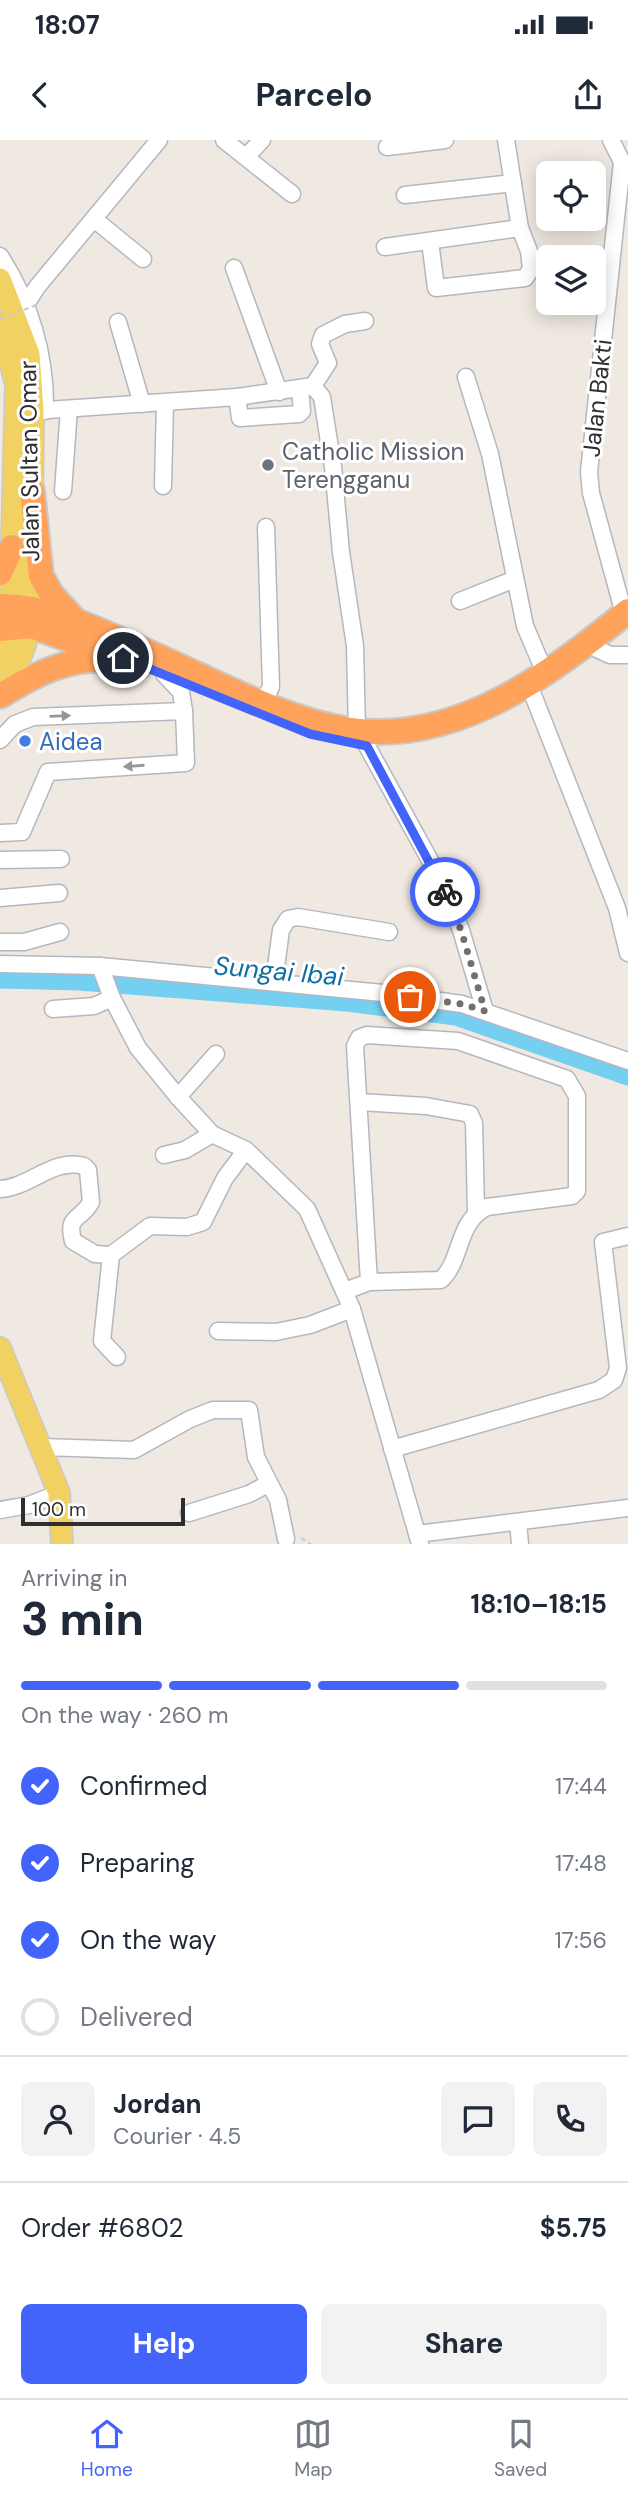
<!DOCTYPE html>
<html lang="en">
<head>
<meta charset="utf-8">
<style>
  :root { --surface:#fff; --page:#f2f2f3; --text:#1f2937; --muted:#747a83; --line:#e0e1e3; --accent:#4264fb }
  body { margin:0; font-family:"DM Sans",sans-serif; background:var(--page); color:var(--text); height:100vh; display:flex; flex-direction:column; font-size:26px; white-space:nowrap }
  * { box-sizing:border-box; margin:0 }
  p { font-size:23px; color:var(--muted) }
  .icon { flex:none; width:38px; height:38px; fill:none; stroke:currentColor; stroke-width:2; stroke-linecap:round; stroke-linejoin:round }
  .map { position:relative; height:1404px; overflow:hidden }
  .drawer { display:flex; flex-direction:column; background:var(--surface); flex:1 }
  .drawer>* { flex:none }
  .tools { position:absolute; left:536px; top:21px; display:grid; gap:14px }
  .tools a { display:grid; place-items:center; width:70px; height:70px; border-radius:10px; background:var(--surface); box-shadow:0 4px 18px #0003; font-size:35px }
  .scale { position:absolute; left:21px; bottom:18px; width:164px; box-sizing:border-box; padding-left:7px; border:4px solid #2e2e2e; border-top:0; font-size:19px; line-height:24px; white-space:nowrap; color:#2e2e2e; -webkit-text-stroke:5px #fff; paint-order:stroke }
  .pin { position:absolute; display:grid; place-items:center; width:60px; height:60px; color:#fff; margin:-30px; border:4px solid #fff; border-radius:50%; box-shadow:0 2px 7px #0007 }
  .courier { position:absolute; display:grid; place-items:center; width:70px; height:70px; margin:-35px; border:5px solid #4264fb; border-radius:50%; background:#fff; color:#222; box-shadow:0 2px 9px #0007 }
  .headline em { font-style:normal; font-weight:700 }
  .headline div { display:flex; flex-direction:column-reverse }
  .headline { display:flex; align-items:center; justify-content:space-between; height:119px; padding:0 21px }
  h1 { font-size:46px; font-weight:700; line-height:52px }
  .bar { display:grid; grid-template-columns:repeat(4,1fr); gap:10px 7px; align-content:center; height:84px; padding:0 21px }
  .bar i { height:9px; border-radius:5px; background:var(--line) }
  .bar .on { background:var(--accent) }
  .bar p { grid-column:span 4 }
  .line { display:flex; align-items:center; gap:18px; padding:0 21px; border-top:2px solid var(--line) }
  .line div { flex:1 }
  .round { display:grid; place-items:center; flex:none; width:74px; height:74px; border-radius:10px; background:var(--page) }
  ol { padding:0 21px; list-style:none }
  li { display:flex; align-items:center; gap:21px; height:77px }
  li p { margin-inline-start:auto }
  li .icon { padding:7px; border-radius:50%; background:var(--accent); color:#fff; stroke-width:4 }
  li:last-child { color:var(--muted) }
  li i { width:38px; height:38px; border:4px solid var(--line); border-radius:50% }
  .cta { display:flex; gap:14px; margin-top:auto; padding:14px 21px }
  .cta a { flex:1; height:80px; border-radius:10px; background:var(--accent); color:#fff; font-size:28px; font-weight:700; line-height:80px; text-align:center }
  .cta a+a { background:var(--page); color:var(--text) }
  .status { display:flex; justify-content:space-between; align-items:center; height:49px; padding:0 35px; background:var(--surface); direction:ltr }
  .status svg { height:19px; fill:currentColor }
  header { display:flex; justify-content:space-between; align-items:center; height:91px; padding:0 21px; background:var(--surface); font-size:32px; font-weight:700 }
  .menu { display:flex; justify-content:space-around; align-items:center; height:98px; border-top:2px solid var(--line); background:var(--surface); font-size:19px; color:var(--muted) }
  .menu a { display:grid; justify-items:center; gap:4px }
  .menu .on { color:var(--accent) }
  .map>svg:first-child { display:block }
</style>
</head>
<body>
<div class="status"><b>18:07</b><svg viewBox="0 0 49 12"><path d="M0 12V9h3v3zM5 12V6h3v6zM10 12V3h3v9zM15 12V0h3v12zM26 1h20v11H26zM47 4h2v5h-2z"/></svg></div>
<header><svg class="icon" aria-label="back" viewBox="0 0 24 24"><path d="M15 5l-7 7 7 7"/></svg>Parcelo<svg class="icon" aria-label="share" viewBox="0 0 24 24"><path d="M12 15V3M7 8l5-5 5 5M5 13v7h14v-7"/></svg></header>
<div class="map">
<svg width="628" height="1404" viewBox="0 0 628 1404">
  <rect width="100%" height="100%" fill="#efe9e1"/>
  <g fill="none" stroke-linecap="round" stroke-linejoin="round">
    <!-- river -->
    <path stroke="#75cff0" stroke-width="19" d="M 0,839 L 79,841 L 347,862 L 456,876 L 628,936"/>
    <defs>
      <g id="minor">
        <path d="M 224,0 L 292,54"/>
        <path d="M 611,0 L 622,22 L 589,332 L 591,353 L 624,474"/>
        <path d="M 387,7 L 445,0"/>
        <path d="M 246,17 L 262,0"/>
        <path d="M 405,55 L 513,43"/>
        <path d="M 94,79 L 143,119"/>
        <path d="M 430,101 L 436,148 L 525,138 L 531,129 L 529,111 L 520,88 L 506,0"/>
        <path d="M 385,107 L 520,88"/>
        <path d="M 0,116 C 31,164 46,214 45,271"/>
        <path d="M 234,128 L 279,252"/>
        <path d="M 25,166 L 37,147 L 159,0"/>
        <path d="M 118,182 L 142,264"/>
        <path d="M 466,237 L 490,314 L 525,486 L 545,533"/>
        <path d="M 313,246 L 328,223 L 320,204 L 323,195 L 345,184 L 365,181"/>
        <path d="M 237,257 L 240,278 L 299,274 L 302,271 L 300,250"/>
        <path d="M 33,271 L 237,257 L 313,246 L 322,257 L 333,327 L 341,412 L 355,506 L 357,591"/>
        <path d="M 163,346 L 165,263"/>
        <path d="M 63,351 L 69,269"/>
        <path d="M 460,461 L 515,439"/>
        <path d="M 597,509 L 610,515 L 628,515"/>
        <path d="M 164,534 L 181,552 L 184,571"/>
        <path d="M 533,555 L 617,768 L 628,813"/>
        <path d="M 263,562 L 271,547 L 266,387"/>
        <path d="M 0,600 L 15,584 L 33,577 L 184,571 L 186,623 L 48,632 L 22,692 L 0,693"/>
        <path d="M 367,606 L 438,735 L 461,790 L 485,871"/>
        <path d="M 0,720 L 61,719"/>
        <path d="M 0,758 L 59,753"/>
        <path d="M 0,802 L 24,802 L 60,792"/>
        <path d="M 0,824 L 100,826 L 383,853 L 462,864 L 628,921"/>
        <path d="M 100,826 L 112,858 L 138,908 L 178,957 L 212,994 L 246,1010 L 307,1069 L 352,1169 L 420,1404"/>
        <path d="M 274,842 L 281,790 L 288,779 L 298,777 L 389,792"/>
        <path d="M 53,869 L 94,866 L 112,858"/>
        <path d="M 178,957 L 216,914"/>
        <path d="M 359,962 L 426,966 L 470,974 L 474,983 L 476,1072"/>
        <path d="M 164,1015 L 185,1010 L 212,994"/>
        <path d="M 0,1049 C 29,1048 54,1017 84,1026 L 88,1030 L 91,1062 C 81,1081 66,1074 73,1101 L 95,1114 L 111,1115"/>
        <path d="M 345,1151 L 369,1142 L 441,1140 C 463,1119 456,1082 487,1067 L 572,1056 L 577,1051 L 577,956 L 567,939 L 458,901 L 367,895 L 359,898 L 355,906 L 369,1142"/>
        <path d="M 218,1191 L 276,1192 L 310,1185 L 352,1169"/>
        <path d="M 117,1217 L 102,1201 L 111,1115 L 150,1086 L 187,1087 L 203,1082 L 225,1038 L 246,1010"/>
        <path d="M 42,1307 L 134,1310 L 190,1279 L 213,1270 L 249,1270 L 256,1317 L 278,1360 L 286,1399"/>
        <path d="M 392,1309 L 599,1250 L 614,1240 L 618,1228 L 603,1102 L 628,1096"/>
        <path d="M 0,1370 L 29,1365 L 59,1353"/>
        <path d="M 189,1373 L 249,1354 L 268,1344"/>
        <path d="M 518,1382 L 520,1404"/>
        <path d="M 417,1394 L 628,1368"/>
      </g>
      <g id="major">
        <path d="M 0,139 L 29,214 L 33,271 L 32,366"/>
        <path d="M 0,184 L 16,244 L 10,486 L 8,505 L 0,520"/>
        <path d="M 0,552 C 36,503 31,473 32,415"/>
        <path d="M 0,1208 L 59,1353 L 62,1404"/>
      </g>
      <g id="highway">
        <path d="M 32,351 L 41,436 L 52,455 L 74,479"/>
        <path d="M 0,433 L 12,407"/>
        <path d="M 0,466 C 54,466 102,492 150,513 C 213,540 290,584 359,591 C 463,601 552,532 628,471"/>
        <path d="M 0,489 L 31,486 L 141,525"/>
        <path d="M 0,556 C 34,535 69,516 111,520"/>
      </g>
    </defs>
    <!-- minor casing -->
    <use href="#minor" stroke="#b4b7c1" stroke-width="19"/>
    <!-- major casing -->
    <use href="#major" stroke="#c9c9c9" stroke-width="24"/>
    <!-- highway casing -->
    <use href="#highway" stroke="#c9c9c9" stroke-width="28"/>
    <!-- path -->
    <path stroke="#c9c9c9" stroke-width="2" stroke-dasharray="5 3.5" stroke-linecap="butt" d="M 301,1398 L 311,1404"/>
    <!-- minor -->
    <use href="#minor" stroke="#fff" stroke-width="16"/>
    <!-- major -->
    <use href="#major" stroke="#f2d163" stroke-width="21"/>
    <!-- highway -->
    <use href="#highway" stroke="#ffa35c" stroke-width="24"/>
    <!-- path-bridge -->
    <path stroke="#c9c9c9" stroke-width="2" stroke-dasharray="5 3.5" stroke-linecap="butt" d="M 0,179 L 39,164"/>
  </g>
  <!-- one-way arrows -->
  <defs><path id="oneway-solid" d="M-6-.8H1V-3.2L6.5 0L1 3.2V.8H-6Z" transform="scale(1.75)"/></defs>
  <g fill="#969696">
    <use href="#oneway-solid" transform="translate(60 576) rotate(-2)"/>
    <use href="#oneway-solid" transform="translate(134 626) rotate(176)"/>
  </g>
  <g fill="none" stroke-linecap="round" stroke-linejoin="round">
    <!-- done -->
    <path stroke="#726f6d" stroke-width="7" stroke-dasharray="0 12.6" d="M 410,857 L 462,864 L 485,871 L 461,790 L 445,752"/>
    <!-- route -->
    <path stroke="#4264fb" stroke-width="9" d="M 123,518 L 310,594 L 367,606 L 445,752"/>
  </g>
  <!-- markers -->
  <circle fill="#6b7280" stroke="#fff" stroke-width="2.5" cx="268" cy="325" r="7"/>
  <circle fill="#3f7fe0" stroke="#fff" stroke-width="2.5" cx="25" cy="601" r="7"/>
  <g text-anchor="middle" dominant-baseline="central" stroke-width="6" stroke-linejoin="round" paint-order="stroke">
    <!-- street labels -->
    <g font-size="24" fill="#2e2e2e" stroke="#fff">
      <text transform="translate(597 258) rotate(-84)">Jalan Bakti</text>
      <text transform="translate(29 321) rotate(-91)">Jalan Sultan Omar</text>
    </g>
    <!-- worship labels -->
    <g font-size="24" fill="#5b616d" stroke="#fff" text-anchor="start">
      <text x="282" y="311">Catholic Mission<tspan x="282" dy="28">Terengganu</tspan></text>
    </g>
    <!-- shop labels -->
    <g font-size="24" fill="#366cbe" stroke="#fff" text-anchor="start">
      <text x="39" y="601">Aidea</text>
    </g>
    <!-- water labels -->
    <g font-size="26" font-style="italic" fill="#0d6fa3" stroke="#fff">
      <text transform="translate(279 831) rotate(5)">Sungai Ibai</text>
    </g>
  </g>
</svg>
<div class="tools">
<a><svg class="icon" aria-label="locate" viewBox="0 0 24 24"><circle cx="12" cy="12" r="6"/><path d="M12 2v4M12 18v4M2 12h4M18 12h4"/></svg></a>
<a><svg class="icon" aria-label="layers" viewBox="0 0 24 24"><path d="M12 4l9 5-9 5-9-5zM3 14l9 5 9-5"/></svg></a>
</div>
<div class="scale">100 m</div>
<div class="pin" style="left:410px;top:857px;background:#ea580c"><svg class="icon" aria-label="bag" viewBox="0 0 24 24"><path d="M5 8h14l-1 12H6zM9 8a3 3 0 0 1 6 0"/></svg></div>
<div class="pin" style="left:123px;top:518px;background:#1f2937"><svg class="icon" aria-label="home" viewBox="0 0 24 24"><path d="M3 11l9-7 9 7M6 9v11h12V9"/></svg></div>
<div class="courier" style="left:445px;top:752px"><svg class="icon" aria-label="bike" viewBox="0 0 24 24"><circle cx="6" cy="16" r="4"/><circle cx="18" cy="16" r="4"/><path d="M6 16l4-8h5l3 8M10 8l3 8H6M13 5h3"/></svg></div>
</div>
<section class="drawer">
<div class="headline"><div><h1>3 min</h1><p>Arriving in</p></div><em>18:10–18:15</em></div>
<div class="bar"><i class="on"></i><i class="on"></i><i class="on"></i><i></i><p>On the way · 260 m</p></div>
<ol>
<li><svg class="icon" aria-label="check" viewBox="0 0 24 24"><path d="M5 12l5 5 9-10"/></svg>Confirmed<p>17:44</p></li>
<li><svg class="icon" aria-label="check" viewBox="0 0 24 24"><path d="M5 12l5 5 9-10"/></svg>Preparing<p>17:48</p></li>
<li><svg class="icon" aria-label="check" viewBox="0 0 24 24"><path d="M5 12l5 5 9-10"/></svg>On the way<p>17:56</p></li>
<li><i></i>Delivered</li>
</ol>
<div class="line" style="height:126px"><a class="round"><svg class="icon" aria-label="person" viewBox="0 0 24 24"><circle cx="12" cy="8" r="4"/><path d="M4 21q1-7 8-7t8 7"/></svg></a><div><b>Jordan</b><p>Courier · 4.5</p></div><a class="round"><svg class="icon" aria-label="chat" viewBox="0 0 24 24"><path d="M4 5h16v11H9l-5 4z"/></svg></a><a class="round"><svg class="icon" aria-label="phone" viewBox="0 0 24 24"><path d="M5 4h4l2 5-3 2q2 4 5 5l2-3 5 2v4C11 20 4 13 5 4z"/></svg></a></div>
<div class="line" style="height:91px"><div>Order #6802</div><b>$5.75</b></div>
<div class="cta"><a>Help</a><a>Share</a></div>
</section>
<nav class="menu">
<a class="on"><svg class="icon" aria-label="home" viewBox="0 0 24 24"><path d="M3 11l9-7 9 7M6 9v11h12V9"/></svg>Home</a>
<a><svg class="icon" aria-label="map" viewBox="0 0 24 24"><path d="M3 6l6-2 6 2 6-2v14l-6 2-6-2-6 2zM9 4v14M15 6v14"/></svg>Map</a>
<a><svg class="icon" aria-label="saved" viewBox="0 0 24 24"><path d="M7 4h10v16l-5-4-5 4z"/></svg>Saved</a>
</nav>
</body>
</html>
